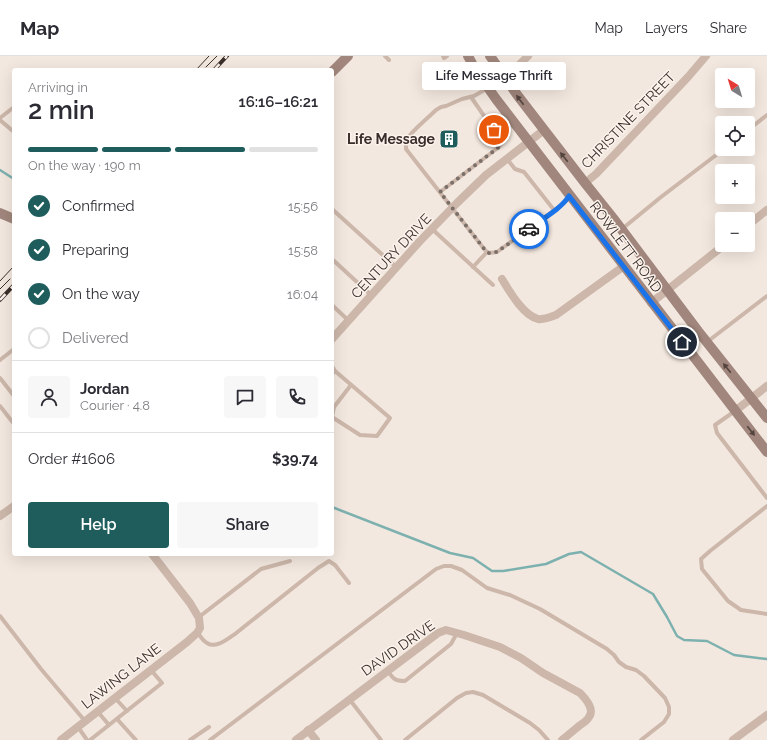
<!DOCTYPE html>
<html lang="en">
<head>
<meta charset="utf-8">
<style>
  :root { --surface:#fff; --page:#f7f7f7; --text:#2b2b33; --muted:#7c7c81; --line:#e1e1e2; --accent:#1e5d5c }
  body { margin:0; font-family:Raleway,sans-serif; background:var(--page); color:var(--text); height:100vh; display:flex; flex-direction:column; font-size:15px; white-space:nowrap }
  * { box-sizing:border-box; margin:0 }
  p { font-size:13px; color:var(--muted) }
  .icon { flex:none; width:22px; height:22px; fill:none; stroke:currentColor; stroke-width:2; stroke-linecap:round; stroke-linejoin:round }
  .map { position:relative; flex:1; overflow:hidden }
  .details { position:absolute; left:12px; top:12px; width:322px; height:488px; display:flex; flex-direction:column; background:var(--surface); border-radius:4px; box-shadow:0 4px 16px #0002 }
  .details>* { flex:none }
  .needle { width:26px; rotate:322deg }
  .tools { position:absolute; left:715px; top:12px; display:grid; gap:8px }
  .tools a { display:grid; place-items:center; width:40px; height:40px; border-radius:4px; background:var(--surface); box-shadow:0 4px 16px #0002; font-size:20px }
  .pin { position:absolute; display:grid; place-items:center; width:34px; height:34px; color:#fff; margin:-17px; border:2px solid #fff; border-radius:50%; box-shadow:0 1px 4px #0007 }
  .courier { position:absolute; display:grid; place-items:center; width:40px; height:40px; margin:-20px; border:3px solid #1a73e8; border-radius:50%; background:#fff; color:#222; box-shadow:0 1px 5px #0007 }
  .bubble { position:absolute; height:28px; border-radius:4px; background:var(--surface); box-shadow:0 4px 16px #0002; font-size:13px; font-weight:600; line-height:28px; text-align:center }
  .head em { font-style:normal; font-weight:600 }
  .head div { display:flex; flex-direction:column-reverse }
  .head { display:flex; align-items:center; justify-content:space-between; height:68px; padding:0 16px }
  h1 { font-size:26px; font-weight:600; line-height:30px }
  .bar { display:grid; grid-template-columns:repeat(4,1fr); gap:6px 4px; align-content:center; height:48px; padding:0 16px }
  .bar i { height:5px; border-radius:3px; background:var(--line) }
  .bar .selected { background:var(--accent) }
  .bar p { grid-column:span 4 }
  .line { display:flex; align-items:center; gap:10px; padding:0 16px; border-top:1px solid var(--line) }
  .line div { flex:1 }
  .round { display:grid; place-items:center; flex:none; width:42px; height:42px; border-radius:4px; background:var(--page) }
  ol { padding:0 16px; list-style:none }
  li { display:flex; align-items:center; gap:12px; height:44px }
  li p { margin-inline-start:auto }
  li .icon { padding:4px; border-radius:50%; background:var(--accent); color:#fff; stroke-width:4 }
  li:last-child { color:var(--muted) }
  li i { width:22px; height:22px; border:2px solid var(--line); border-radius:50% }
  .cta { display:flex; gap:8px; margin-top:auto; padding:8px 16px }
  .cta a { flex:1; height:46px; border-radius:4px; background:var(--accent); color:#fff; font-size:16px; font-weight:600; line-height:46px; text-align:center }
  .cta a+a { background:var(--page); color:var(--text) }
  header { display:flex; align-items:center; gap:24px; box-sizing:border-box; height:56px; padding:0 20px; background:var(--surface); border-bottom:1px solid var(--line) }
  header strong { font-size:19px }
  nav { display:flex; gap:22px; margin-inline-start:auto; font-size:14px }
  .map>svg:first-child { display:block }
</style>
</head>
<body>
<header>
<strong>Map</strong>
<nav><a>Map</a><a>Layers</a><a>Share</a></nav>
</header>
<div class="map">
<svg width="767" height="684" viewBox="0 0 767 684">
  <rect width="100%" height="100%" fill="#f3e8df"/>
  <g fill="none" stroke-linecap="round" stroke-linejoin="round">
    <!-- stream -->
    <g stroke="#7db1af" stroke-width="2.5">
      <path d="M 0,114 L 14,123"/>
      <path d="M 332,451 L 450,497 L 473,502 L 492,515 L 503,515 L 546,508 L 569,498 L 581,496 L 653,538 L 667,561 L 677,580 L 684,584 L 707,585 L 734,599 L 767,603"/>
    </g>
    <!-- lane -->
    <g stroke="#ccb7aa" stroke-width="4">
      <path d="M 385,0 L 389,4"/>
      <path d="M 443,0 L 444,2 L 447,0"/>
      <path d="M 488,32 L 474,40 L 462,43 L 446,50 L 441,51 L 436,54 C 429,61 412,75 407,83 C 406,86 406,89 406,93 L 485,194 L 489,197 L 497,196 L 560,150 L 566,145 L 569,140"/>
      <path d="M 0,62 L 14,51"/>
      <path d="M 0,64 L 14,76"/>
      <path d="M 748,74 L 767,59"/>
      <path d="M 507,103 L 515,113 L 524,116 L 528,121 L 554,154"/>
      <path d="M 440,136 L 499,91 L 502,86 L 471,41"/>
      <path d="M 332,153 L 396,211"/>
      <path d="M 432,173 L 493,229"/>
      <path d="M 622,173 L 661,141 L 724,93"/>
      <path d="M 332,203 L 371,239"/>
      <path d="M 473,211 L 487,196"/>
      <path d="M 332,249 L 349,265"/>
      <path d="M 707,286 L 767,240"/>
      <path d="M 0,304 L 14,293"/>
      <path d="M 332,310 L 335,315 L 332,318"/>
      <path d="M 0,322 L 14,340"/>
      <path d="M 0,350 L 14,368"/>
      <path d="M 735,355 L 715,369 L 717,377 L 767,442"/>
      <path d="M 332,361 L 360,379 L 377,380 L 390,362 L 335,315"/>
      <path d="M 332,361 L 334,351 L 351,329"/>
      <path d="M 767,450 L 710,495 L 701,503 L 702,513 L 728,545 L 741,554 L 767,558"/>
      <path d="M 0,560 L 41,613 L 85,665"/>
      <path d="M 199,561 L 261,513 L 290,505"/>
      <path d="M 198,577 C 200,580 203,585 207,587 C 216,593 227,583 235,578 L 318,512 L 329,505 L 335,509 L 349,527"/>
      <path d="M 388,615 C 393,623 395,625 405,625 L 451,588 L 457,577"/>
      <path d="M 115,642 L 127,655"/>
      <path d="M 350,644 L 381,684"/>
      <path d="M 98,656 L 109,669"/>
      <path d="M 117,663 L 136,684"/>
      <path d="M 78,671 L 87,684"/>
      <path d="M 90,684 L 162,627 L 151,614"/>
      <path d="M 190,684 L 209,671"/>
      <path d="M 210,684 L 436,513 L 444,510 L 451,510 L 462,514 L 487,532 L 510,539 L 540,553 L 607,593 L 614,599 L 619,606 L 626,611 L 636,614 L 644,620 L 665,642 L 669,651 L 669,658 L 664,666 L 641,684"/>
      <path d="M 405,684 L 457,642 L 466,637 L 473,636 L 483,639 L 530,667 L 539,674 L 548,684"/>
    </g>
    <!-- street -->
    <g stroke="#ccb7aa" stroke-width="8">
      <path d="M 488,32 L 516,12 L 528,0"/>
      <path d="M 585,127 L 596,118 L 688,21 L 706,0"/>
      <path d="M 748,169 L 767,154"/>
      <path d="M 502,223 C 510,236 523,259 538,263 C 544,264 551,261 556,259 L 624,210"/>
      <path d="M 651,247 L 724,189"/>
      <path d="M 332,283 L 420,185 L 457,147 L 486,119 L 544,74"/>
      <path d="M 735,355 L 767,330"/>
      <path d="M 0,460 L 14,450"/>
      <path d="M 308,674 L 316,684"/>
      <path d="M 61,684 L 187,586 L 197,577 L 200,572 L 199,562 L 190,547 L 152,498"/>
      <path d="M 296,684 L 438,577 L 446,574 L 464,579 L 500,591 L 521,602 L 543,617 L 580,637 C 586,643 595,653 589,661 C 587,665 583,667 579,670 C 573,675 568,679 562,684"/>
      <path d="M 733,684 L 767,659"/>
    </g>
    <!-- secondary -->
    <g stroke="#a0867c" stroke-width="10">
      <path d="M 468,0 L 475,13 L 496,43 L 767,396"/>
      <path d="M 490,0 L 518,40 L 585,127 L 613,162 L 698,275 L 767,362"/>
      <path d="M 332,16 L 348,0"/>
      <path d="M 0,157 L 14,163"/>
    </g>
    <!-- tram -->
    <g stroke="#3a2e2a" stroke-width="1">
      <path d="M 206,11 L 217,0"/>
      <path d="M 196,14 L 209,0"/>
      <path d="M 0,225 L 14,210"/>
      <path d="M 0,233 L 10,223"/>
    </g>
    <defs>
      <g id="rail">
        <path d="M 214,14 L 227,0"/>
        <path d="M 0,244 L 14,229"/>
      </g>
    </defs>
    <!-- rail casing -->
    <use href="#rail" stroke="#3a2e2a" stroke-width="4"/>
    <!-- rail -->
    <use href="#rail" stroke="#fbf3ec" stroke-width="2.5" stroke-dasharray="8" stroke-linecap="butt"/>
  </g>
  <!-- one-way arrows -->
  <defs><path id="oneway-solid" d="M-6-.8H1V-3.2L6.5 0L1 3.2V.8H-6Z"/></defs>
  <g fill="#54443e">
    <use href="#oneway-solid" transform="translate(520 44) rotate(-127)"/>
    <use href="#oneway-solid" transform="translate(564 101) rotate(-128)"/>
    <use href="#oneway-solid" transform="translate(727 312) rotate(-129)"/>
    <use href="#oneway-solid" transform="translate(751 375) rotate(52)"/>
  </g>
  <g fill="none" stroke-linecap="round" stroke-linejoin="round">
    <!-- done -->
    <path stroke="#7b6f69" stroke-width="4" stroke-dasharray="0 7.2" d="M 494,74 L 502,86 L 499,91 L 440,136 L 485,194 L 489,197 L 497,196 L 529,173"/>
    <!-- route -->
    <path stroke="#1a73e8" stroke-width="5" d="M 529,173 C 542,163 561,153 569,140 L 682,286"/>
  </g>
  <!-- icons -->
  <defs>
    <symbol id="building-square" viewBox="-11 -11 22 22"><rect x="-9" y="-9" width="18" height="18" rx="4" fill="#1e5d5c" stroke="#fbf3ec"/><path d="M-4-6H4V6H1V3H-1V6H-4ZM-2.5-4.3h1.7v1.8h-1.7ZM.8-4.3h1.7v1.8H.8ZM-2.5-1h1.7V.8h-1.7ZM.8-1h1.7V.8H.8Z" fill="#fff"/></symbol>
  </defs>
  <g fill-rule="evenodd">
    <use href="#building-square" x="438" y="72" width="22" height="22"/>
  </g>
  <g text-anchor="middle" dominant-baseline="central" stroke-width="3" stroke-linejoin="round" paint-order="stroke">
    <!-- street labels -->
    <g font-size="14" fill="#3a2e2a" stroke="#fbf3ec">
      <text transform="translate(628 64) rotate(-46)">CHRISTINE STREET</text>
      <text transform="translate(626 191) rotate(53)">ROWLETT ROAD</text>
      <text transform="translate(391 200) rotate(-47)">CENTURY DRIVE</text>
      <text transform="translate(398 592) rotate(-35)">DAVID DRIVE</text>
      <text transform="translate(121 620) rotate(-38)">LAWING LANE</text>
    </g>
    <!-- poi labels -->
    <g font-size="14" font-weight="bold" fill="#3a2e2a" stroke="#fbf3ec" text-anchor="end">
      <text x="435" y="83">Life Message</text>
    </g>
  </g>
</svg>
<div class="tools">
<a><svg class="needle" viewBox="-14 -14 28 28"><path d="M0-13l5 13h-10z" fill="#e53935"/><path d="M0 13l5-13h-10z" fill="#7c7c81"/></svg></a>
<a><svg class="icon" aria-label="locate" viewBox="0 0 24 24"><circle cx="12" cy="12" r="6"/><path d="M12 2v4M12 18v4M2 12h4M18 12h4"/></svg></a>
<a>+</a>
<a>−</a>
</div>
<div class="pin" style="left:494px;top:74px;background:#ea580c"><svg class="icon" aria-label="bag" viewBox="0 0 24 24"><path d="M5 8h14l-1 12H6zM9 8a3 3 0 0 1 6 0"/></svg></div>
<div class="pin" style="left:682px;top:286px;background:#1f2937"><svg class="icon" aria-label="home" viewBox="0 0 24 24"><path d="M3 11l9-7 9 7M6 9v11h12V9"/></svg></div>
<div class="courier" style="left:529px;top:173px"><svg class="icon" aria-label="car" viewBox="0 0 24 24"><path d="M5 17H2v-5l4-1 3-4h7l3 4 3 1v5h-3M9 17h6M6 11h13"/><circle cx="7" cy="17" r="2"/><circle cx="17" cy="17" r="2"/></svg></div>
<div class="bubble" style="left:422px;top:6px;width:144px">Life Message Thrift</div>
<section class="details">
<div class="head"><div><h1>2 min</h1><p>Arriving in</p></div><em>16:16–16:21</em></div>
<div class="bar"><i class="selected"></i><i class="selected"></i><i class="selected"></i><i></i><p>On the way · 190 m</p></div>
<ol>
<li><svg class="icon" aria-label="check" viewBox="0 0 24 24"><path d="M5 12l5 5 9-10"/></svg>Confirmed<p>15:56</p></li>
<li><svg class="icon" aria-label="check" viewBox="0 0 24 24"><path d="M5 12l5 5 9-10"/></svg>Preparing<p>15:58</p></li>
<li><svg class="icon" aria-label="check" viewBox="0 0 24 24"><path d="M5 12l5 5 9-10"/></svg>On the way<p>16:04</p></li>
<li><i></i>Delivered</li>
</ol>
<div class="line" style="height:72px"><a class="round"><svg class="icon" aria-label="person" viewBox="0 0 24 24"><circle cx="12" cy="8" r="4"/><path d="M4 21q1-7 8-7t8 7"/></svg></a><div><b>Jordan</b><p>Courier · 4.8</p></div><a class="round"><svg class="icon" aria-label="chat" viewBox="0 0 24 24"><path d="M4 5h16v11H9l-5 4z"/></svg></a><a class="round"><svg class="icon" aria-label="phone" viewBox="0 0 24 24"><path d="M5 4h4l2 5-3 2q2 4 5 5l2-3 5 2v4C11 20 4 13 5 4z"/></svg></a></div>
<div class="line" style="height:52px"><div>Order #1606</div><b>$39.74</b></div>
<div class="cta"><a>Help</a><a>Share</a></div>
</section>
</div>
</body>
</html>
